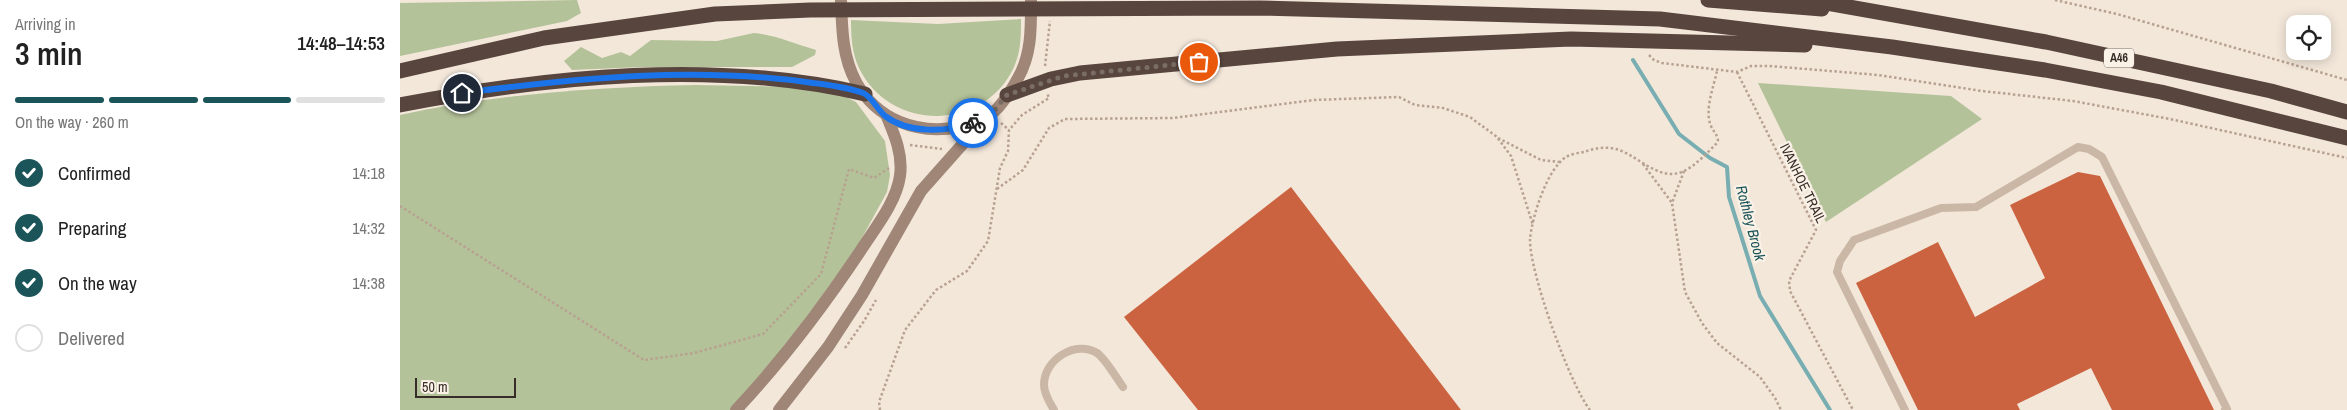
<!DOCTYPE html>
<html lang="en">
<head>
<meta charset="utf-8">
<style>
  :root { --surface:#fff; --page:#f2f2f2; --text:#222; --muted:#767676; --line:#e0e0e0; --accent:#1b555a }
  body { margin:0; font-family:"Archivo Narrow",sans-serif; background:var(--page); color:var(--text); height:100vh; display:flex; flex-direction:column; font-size:19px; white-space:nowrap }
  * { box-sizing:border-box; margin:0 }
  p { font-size:16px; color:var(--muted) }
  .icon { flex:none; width:28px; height:28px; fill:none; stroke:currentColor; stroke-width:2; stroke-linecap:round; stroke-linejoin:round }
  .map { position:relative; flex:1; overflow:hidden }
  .side { display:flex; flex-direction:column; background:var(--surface); width:400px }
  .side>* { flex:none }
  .tools { position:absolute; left:1886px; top:15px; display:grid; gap:10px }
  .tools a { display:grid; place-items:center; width:45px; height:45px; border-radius:10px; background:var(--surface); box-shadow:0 2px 12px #0003; font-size:25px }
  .scale { position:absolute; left:15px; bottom:12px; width:101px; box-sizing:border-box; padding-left:5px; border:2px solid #372c27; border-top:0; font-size:14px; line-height:18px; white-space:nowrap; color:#372c27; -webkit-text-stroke:4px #faf1e7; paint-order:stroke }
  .pin { position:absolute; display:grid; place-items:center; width:42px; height:42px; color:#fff; margin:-21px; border:2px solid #fff; border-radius:50%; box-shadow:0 1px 5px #0007 }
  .courier { position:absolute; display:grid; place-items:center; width:50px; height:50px; margin:-25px; border:4px solid #1a73e8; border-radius:50%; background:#fff; color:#222; box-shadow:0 1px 6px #0007 }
  .summary em { font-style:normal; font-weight:600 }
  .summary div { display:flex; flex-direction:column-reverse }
  .summary { display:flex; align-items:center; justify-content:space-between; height:85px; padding:0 15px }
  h1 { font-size:32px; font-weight:600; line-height:38px }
  .bar { display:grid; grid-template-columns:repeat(4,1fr); gap:8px 5px; align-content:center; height:60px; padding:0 15px }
  .bar i { height:6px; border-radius:4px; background:var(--line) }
  .bar .current { background:var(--accent) }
  .bar p { grid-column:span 4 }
  ol { padding:0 15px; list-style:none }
  li { display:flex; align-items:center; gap:15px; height:55px }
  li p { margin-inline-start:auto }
  li .icon { padding:5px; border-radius:50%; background:var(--accent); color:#fff; stroke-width:4 }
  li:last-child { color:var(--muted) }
  li i { width:28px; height:28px; border:2px solid var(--line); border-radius:50% }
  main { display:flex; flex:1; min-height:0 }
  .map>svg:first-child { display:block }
</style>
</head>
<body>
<main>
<section class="side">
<div class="summary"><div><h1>3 min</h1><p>Arriving in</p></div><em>14:48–14:53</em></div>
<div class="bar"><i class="current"></i><i class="current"></i><i class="current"></i><i></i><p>On the way · 260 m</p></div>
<ol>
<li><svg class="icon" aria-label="check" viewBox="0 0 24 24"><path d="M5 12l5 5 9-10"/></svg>Confirmed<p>14:18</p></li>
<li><svg class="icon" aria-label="check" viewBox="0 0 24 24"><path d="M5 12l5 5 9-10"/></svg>Preparing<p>14:32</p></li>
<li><svg class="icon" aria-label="check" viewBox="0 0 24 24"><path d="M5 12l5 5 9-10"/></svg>On the way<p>14:38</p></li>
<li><i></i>Delivered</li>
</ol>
</section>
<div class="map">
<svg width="1947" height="410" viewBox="0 0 1947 410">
  <rect width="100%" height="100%" fill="#f3e7da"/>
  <!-- green -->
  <g fill="#b4c299">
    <path d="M 177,0 L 181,13 L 167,21 L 0,56 L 0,3 Z"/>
    <path d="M 621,19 C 621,36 621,51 614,67 C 584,132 490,132 459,68 C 452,53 451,37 451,20 L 538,24 Z"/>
    <path d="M 354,33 C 375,35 395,44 416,50 L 415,55 L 392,67 L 241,67 L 172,70 L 164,61 L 181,47 L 202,58 L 221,52 L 230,56 L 251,40 L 317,41 Z"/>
    <path d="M 1358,83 L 1551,96 L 1582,119 L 1426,222 Z"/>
    <path d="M 296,85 L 405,87 L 436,92 L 456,102 L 485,141 L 490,175 L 487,192 L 452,256 L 358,382 L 330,410 L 0,410 L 0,115 C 98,94 196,87 296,85 Z"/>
  </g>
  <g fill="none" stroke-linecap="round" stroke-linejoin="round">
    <!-- stream -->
    <path stroke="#78aeb1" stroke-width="4" d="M 1233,60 L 1279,134 L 1310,158 L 1327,167 L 1329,197 L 1360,296 L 1430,410"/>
  </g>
  <!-- building -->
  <g fill="#cb6340">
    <path d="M 1678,172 L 1700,176 L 1814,410 L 1712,410 L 1691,368 L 1617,404 L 1620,410 L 1518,410 L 1456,283 L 1538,242 L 1575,317 L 1645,278 L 1610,205 Z"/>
    <path d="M 891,187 L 1061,410 L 798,410 L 724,317 Z"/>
  </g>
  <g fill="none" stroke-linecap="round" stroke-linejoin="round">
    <!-- path -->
    <g stroke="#b7a190" stroke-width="2.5" stroke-dasharray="2.5 2.5" stroke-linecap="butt">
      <path d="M 1655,0 L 1717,14 L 1947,80"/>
      <path d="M 1249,55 L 1254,60 L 1262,63 L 1337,72 L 1351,66 L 1370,66 L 1478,75 L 1582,91 L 1673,101 L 1770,119 L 1947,158"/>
      <path d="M 645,66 L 650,21"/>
      <path d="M 1337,72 L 1416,230 L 1389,281 L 1390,291 L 1453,410"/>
      <path d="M 601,123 L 609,130"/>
      <path d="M 1098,138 L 1141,160 L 1160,162"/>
      <path d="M 510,145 L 542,149"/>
      <path d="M 1243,164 L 1272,203"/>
      <path d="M 1284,171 L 1272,203 L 1285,292 L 1302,323 L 1317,343 L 1360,377 L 1375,398 L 1381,410"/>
      <path d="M 597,189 L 623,170 L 649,128 L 665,119 L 773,118 L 914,100 L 999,97 L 1015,105 L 1043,108 L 1070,117 L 1097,137 L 1111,156 L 1133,225"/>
      <path d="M 0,206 L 244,360 L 294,353 L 363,334 L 421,274 L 449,169 L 474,178 L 489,168"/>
      <path d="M 445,348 L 464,321 L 476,300"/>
      <path d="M 480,410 L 479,402 L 505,330 L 536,290 L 567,271 L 588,241 L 600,168 L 608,151 L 609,130 L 622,115 L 649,98 L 647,93"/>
      <path d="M 1190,410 C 1170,385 1129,271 1130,239 C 1132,217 1147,169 1166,157 C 1171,154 1178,153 1184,152 C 1192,149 1201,147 1210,148 C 1235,150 1257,184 1284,171 C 1295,166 1307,153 1316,144 L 1318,140 C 1317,134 1313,131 1311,126 C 1304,110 1314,86 1317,71"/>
    </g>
    <!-- lane -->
    <g stroke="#cbb7a6" stroke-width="8">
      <path d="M 654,410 C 650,403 644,394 644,385 C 644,359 676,340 697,353 C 705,358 717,379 723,387"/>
      <path d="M 1505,410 L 1437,272 L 1440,261 L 1454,240 L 1541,208 L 1576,207 L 1678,147 L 1689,149 L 1702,157 L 1827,409 L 1825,410"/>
    </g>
    <!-- secondary -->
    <g stroke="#9f8677" stroke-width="12">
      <path d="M 441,0 C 442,28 442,56 456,82 C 477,120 517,135 559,127 C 567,126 578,123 585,119 C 599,110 610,93 618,78 C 632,54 631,27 631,0"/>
      <path d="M 336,410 C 383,360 423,307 461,250 C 475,228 496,203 500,176 C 503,155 495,136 487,117"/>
      <path d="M 379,410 L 428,347 L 462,295 L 521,191 L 584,120"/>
    </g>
    <!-- highway -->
    <g stroke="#58463e" stroke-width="15">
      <path d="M 1308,0 L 1422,9"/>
      <path d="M 1410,0 L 1646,42 L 1871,91 L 1947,112"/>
      <path d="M 0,71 L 144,38 L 315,14 L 410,10 L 860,8 L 1260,19 L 1492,47 L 1645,70 L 1761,92 L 1947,138"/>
      <path d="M 607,95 L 651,79 L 680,73 L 937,49 L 1171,39 L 1405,45"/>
      <path d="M 0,105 C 149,76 316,59 465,94"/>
    </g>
  </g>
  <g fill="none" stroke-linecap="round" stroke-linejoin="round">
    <!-- done -->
    <path stroke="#796d66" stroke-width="5" stroke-dasharray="0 9" d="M 573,123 L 584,120 L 594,111 L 607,95 L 664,76 L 799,62"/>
    <!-- route -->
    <path stroke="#1a73e8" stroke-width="6" d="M 62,93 C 178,78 297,66 413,83 C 424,84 456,89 465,94 C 472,98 478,110 485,116 C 509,134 546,132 573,123"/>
  </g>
  <g text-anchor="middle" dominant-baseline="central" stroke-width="4.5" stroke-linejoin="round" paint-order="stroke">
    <!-- shield labels -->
    <rect fill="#faf1e7" stroke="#726761" stroke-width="1" x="1704" y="48.5" width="30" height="19" rx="4"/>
    <g font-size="12" font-weight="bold" fill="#372c27">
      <text x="1719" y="58">A46</text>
    </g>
    <!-- street labels -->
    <g font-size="14" fill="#372c27" stroke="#faf1e7">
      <text transform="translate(1403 183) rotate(64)">IVANHOE TRAIL</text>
    </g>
    <!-- water labels -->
    <g font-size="15" font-style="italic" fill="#1b555a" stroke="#faf1e7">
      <text transform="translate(1351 223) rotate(75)">Rothley Brook</text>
    </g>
  </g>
</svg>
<div class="tools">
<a><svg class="icon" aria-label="locate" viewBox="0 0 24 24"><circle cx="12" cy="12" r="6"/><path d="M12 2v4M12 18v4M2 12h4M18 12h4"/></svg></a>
</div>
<div class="scale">50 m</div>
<div class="pin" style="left:799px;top:62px;background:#ea580c"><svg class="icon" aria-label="bag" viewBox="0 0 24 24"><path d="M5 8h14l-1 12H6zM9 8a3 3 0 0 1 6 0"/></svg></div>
<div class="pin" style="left:62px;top:93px;background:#1f2937"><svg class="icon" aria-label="home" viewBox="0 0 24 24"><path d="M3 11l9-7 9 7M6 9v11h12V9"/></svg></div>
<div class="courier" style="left:573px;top:123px"><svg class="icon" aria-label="bike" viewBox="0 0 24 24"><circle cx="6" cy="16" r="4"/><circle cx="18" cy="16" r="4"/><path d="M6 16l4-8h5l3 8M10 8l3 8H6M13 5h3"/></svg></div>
</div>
</main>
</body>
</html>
